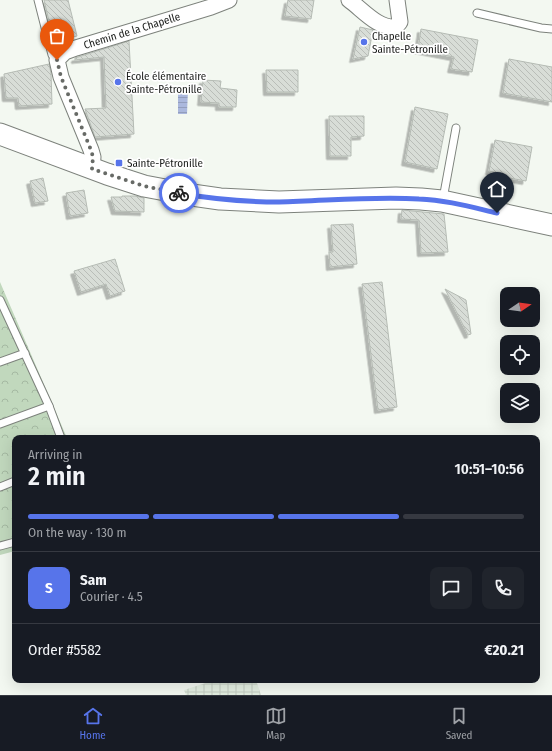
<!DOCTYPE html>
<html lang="en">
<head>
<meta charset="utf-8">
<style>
  :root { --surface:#171b24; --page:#20242c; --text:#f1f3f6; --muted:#9ea1a6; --line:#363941; --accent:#5774ea }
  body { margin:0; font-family:"Fira Sans Condensed",sans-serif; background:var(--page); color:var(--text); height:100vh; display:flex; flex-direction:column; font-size:15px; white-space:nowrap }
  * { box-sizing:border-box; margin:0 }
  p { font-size:13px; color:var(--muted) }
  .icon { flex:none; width:22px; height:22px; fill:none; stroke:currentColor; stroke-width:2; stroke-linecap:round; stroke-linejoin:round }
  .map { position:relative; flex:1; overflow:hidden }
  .panel { position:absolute; left:12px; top:435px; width:528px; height:248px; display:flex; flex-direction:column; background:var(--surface); border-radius:8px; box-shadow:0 4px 16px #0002 }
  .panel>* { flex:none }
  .needle { width:26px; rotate:77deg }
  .tools { position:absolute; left:500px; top:287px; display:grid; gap:8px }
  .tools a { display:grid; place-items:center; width:40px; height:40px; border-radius:8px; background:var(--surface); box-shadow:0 4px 16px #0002; font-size:20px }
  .pin { position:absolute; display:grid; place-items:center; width:34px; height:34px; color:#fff; margin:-41px -17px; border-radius:50% 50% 50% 0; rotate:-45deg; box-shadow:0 0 4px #0007 }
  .pin .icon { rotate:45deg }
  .courier { position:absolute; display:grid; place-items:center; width:40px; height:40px; margin:-20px; border:3px solid #5774ea; border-radius:50%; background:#fff; color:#222; box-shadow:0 1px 5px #0007 }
  .overview em { font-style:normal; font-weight:600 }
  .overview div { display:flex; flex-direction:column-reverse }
  .overview { display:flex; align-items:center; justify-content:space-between; height:68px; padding:0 16px }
  h1 { font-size:26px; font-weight:600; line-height:30px }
  .bar { display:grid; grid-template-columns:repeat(4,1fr); gap:6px 4px; align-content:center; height:48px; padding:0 16px }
  .bar i { height:5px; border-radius:3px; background:var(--line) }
  .bar .current { background:var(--accent) }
  .bar p { grid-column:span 4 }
  .line { display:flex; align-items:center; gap:10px; padding:0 16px; border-top:1px solid var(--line) }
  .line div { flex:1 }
  .round { display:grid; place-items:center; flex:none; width:42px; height:42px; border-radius:8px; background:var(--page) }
  .tabs { display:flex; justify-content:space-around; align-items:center; height:56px; border-top:1px solid var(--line); background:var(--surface); font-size:11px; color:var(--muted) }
  .tabs a { display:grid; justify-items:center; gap:2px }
  .tabs .current { color:var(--accent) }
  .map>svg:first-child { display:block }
</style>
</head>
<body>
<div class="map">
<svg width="552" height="695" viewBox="0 0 552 695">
  <defs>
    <pattern id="industrial-grid" width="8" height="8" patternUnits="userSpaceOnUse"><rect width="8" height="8" fill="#e4efe2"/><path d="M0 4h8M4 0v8" fill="none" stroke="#c3ccc1"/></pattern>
    <pattern id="park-crowns" width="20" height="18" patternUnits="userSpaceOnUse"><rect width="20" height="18" fill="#c1d8bd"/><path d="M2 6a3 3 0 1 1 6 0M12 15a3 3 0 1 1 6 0" fill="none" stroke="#a5b9a2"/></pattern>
    <pattern id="water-rules" width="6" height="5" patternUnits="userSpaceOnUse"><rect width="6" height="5" fill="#abb8dd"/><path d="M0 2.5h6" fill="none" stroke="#939ebd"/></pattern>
    <pattern id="building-back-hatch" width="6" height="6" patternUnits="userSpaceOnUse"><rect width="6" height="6" fill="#d8ddd7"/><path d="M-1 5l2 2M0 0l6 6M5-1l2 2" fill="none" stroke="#b9bdb8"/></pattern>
    <filter id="shadow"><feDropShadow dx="-3.5" dy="3.5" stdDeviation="0" flood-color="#0004"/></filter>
  </defs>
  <rect width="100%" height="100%" fill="#f3f8f1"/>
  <!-- industrial -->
  <path fill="url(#industrial-grid)" d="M 215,680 L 256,680 L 261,695 L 186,695 L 184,690 Z"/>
  <!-- park -->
  <path fill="url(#park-crowns)" d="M 0,282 L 67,438 L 15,438 L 15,551 L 0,555 Z"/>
  <!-- water -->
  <path fill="url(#water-rules)" d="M 178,89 L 188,89 L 187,114 L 178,114 Z"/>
  <!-- building -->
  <g fill="url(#building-back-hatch)" stroke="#b5bbb4" filter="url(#shadow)">
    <path d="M 44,0 L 68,0 L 77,36 L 54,42 Z"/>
    <path d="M 288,0 L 314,0 L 311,19 L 285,16 Z"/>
    <path d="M 360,27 L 373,30 L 368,56 L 353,59 Z"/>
    <path d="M 421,29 L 478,40 L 472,72 L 451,69 L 454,57 L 418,50 Z"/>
    <path d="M 129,41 L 134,134 L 95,137 L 85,109 L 106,108 L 104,57 L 75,60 L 75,58 Z"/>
    <path d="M 509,59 L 552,67 L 552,102 L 503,93 Z"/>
    <path d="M 49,64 L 51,73 L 52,104 L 19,106 L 18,98 L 6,98 L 4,74 Z"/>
    <path d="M 266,70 L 298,70 L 298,92 L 267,92 Z"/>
    <path d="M 203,80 L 221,81 L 220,88 L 237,90 L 236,107 L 219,107 L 219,103 L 201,102 Z"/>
    <path d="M 415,107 L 448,114 L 437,169 L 405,162 Z"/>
    <path d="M 329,116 L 364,116 L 364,136 L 351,137 L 351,156 L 330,156 Z"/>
    <path d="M 495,140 L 532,147 L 526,181 L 498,176 L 498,173 L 489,171 Z"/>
    <path d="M 43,178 L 48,201 L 35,203 L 30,181 Z"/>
    <path d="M 84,190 L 88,213 L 70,216 L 66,193 Z"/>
    <path d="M 122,196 L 135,196 L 144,198 L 144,212 L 115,211 L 111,197 L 122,197 Z"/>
    <path d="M 402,210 L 444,214 L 448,252 L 421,253 L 419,220 L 401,219 Z"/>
    <path d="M 353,224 L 357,264 L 330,267 L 329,252 L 333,252 L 331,225 Z"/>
    <path d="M 115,259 L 125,291 L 110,296 L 106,284 L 81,292 L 74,271 Z"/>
    <path d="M 382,282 L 397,407 L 378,410 L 362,284 Z"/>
    <path d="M 445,289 L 466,300 L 471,334 L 468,335 Z"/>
  </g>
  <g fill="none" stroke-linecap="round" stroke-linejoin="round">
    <defs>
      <g id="service">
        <path d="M 38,0 L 52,55 L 57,60"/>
        <path d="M 477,13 L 541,28 L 552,29"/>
        <path d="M 443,199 L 456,128"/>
        <path d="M 0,300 L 49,406 L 61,438"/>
        <path d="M 0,362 L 25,353"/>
        <path d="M 0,424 L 49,406"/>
        <path d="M 0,487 L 15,481"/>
        <path d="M 0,546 L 15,542"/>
      </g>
      <g id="minor">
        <path d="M 349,0 C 363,10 378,29 396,27 L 400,22 L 397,0"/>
        <path d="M 92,169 L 93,157 L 91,150 L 61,77 L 57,60 L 65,52 L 76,48 L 211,7 L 229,0"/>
      </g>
      <path id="secondary" d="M 0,134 L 107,174 L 144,186 L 192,195 L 220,199 L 279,202 L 396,198 L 421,199 L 442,201 L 552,225"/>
    </defs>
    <!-- service casing -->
    <use href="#service" stroke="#7d827c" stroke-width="9"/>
    <!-- minor casing -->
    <use href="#minor" stroke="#7d827c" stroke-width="17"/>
    <!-- secondary casing -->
    <use href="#secondary" stroke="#7d827c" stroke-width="23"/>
    <!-- service -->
    <use href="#service" stroke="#fff" stroke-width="7"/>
    <!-- minor -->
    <use href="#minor" stroke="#fff" stroke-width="15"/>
    <!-- secondary -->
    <use href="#secondary" stroke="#fff" stroke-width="21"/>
  </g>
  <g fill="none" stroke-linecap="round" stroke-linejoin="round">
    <!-- done -->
    <path stroke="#676a66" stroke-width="4" stroke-dasharray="0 7.2" d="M 57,60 L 61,77 L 91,150 L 93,157 L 92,169 L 144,186 L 179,193"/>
    <!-- route -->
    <path stroke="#5774ea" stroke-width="5" d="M 179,193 C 212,199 246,202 279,202 C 326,201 373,196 419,199 C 446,200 471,207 497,213"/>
  </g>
  <!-- markers -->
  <g fill="#5774ea" stroke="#fff" stroke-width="1.5">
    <circle cx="364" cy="42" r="4"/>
    <circle cx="118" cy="82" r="4"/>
    <rect x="115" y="159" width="8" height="8" rx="2"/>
  </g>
  <g text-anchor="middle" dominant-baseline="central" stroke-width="3.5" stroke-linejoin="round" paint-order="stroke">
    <!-- street labels -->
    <g font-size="11" fill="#1b1d1b" stroke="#fff">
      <text transform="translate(132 31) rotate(-17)">Chemin de la Chapelle</text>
    </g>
    <!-- poi labels -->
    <g font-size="11" fill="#1b1d1b" stroke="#fff" text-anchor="start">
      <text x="372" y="36">Chapelle<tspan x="372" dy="13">Sainte-Pétronille</tspan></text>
      <text x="126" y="76">École élémentaire<tspan x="126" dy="13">Sainte-Pétronille</tspan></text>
      <text x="127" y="163">Sainte-Pétronille</text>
    </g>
  </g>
</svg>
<div class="tools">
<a><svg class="needle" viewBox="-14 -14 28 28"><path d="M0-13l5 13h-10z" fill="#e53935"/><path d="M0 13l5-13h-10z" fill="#9ea1a6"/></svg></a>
<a><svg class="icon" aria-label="locate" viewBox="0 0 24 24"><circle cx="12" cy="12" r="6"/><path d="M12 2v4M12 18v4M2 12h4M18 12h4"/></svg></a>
<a><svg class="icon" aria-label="layers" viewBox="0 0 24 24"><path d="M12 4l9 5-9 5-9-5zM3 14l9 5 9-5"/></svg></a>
</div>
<div class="pin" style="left:57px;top:60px;background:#ea580c"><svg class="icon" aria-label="bag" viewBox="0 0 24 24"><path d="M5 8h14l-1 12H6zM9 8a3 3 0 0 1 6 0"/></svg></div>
<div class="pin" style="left:497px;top:213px;background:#1f2937"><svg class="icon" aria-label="home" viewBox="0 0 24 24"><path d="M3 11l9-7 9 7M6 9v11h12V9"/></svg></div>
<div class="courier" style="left:179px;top:193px"><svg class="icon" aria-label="bike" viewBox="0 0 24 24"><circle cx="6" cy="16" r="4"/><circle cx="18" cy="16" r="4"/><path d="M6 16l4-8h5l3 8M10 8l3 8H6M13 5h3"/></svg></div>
<section class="panel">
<div class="overview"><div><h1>2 min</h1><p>Arriving in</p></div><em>10:51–10:56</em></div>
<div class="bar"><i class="current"></i><i class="current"></i><i class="current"></i><i></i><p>On the way · 130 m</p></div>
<div class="line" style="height:72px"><b class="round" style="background:var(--accent);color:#fff">S</b><div><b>Sam</b><p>Courier · 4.5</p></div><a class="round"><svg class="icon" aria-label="chat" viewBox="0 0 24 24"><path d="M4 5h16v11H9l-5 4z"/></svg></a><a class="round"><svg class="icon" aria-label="phone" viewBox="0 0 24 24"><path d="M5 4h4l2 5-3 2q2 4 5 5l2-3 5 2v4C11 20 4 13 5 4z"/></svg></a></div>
<div class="line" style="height:52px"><div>Order #5582</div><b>€20.21</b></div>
</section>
</div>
<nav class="tabs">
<a class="current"><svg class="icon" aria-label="home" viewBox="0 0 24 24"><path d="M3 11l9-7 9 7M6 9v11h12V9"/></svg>Home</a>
<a><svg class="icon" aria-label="map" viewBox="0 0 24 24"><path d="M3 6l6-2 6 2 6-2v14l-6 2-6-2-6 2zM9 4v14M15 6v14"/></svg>Map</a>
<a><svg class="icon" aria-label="saved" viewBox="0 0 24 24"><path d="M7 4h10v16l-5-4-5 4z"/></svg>Saved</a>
</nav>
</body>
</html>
